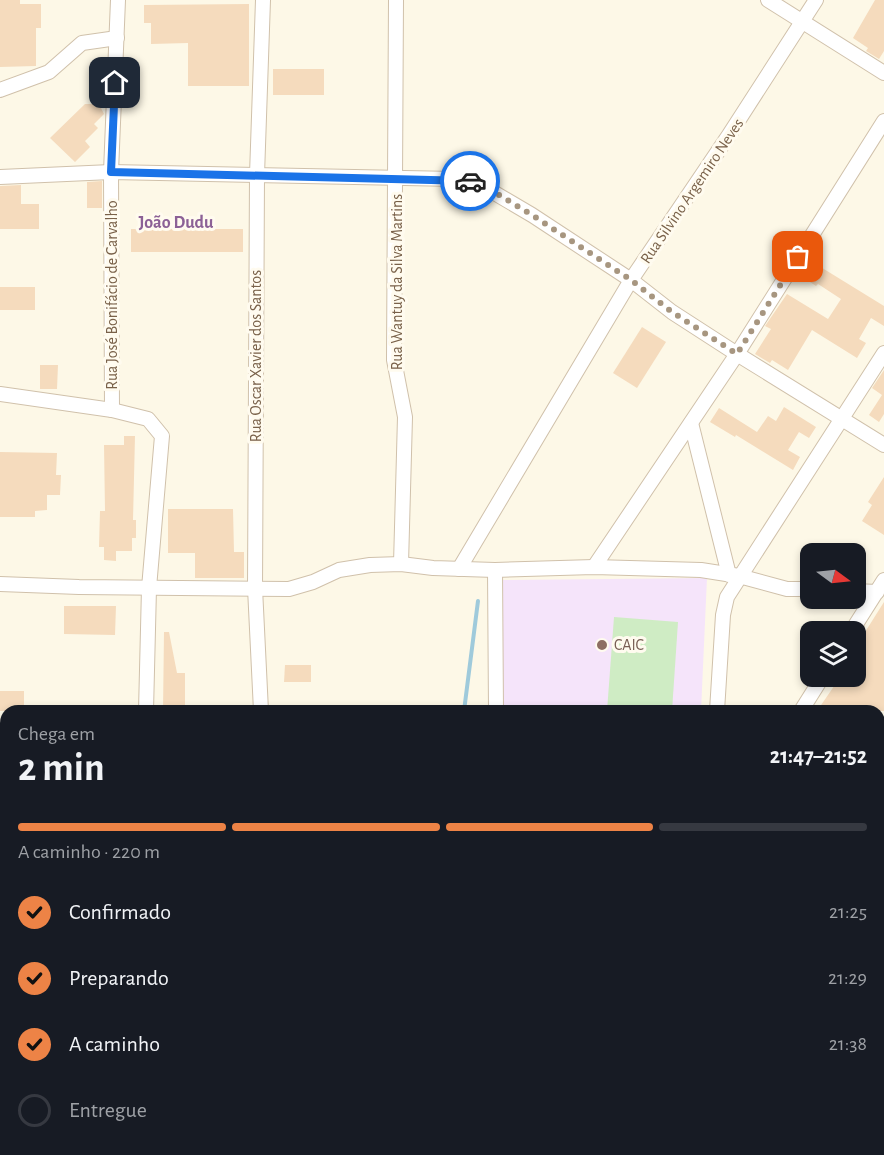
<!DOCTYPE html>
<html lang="pt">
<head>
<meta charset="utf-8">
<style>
  :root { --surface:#171b24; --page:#20242c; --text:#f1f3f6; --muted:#9ea1a6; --line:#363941; --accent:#ed8346 }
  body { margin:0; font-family:"Alegreya Sans",sans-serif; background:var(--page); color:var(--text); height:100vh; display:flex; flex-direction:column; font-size:22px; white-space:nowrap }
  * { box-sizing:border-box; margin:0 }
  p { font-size:20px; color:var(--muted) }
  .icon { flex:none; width:33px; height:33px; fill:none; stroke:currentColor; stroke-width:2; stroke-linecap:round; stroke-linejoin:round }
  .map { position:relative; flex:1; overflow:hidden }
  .drawer { position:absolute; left:0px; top:705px; width:885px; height:450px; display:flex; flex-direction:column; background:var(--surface); border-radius:18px 18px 0 0; box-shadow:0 3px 9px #0003 }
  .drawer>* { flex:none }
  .needle { width:39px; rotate:105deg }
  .buttons { position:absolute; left:800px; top:543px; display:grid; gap:12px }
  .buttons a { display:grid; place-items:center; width:66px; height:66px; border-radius:12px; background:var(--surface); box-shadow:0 3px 9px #0003; font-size:30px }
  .pin { position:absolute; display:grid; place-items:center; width:51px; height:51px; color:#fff; margin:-26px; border-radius:12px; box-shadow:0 3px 9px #0006 }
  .courier { position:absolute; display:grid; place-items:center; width:60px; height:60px; margin:-30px; border:4px solid #1a73e8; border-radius:50%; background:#fff; color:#222; box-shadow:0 2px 8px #0007 }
  .summary em { font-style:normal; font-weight:700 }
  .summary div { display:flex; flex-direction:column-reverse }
  .summary { display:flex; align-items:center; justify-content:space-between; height:102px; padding:0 18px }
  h1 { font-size:39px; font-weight:700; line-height:45px }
  .bar { display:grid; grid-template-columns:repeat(4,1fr); gap:9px 6px; align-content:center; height:72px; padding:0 18px }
  .bar i { height:8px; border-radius:4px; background:var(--line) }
  .bar .on { background:var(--accent) }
  .bar p { grid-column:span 4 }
  ol { padding:0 18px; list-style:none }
  li { display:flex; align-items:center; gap:18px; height:66px }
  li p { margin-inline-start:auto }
  li .icon { padding:6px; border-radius:50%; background:var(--accent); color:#111; stroke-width:4 }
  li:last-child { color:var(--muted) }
  li i { width:33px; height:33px; border:3px solid var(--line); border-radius:50% }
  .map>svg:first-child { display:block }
</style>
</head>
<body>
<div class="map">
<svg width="884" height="1155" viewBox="0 0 884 1155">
  <rect width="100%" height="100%" fill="#fdf8e7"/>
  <!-- education -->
  <path fill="#f5e4fa" d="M 707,578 L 701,711 L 502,711 L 500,580 Z"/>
  <!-- green -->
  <path fill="#cfecc4" d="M 614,617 L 678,622 L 672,711 L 607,711 Z"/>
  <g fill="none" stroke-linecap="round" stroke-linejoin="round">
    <!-- stream -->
    <g stroke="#9fcadb" stroke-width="4">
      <path d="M 464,711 L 478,601"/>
      <path d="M 347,1149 L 347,1155"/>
    </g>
  </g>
  <!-- building -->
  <g fill="#f5dbbd">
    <path d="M 0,0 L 20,0 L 20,4 L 41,4 L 41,28 L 36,28 L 36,66 L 0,67 Z"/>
    <path d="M 875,0 L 884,0 L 884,51 L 879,59 L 866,51 L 868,48 L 853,38 Z"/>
    <path d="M 249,4 L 249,86 L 188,86 L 188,43 L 151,44 L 151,23 L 144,23 L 144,5 Z"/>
    <rect x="273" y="69" width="51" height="26"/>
    <path d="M 85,104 L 99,104 L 104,114 L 94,124 L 98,128 L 85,141 L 90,147 L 75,162 L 50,138 Z"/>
    <path d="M 102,181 L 102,208 L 87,208 L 87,182 Z"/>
    <path d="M 21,185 L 21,204 L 39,204 L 39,229 L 0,229 L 0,186 Z"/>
    <rect x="131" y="229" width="112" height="23"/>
    <path d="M 819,266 L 884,306 L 884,326 L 871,318 L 859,339 L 866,343 L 857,358 L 812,330 L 788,370 L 772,360 L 770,363 L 755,354 L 771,329 L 765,326 L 787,294 L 828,319 L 841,299 L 818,284 L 816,286 L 807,280 L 813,271 L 816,273 Z"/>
    <rect x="0" y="287" width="35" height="23"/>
    <path d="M 642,327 L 666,342 L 637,388 L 613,373 Z"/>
    <path d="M 40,365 L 58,365 L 57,389 L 40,389 Z"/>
    <path d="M 884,370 L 884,414 L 879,422 L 869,415 L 882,395 L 872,388 Z"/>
    <path d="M 784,407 L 816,427 L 809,438 L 799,432 L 788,450 L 800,457 L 793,470 L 736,435 L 735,437 L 710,422 L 719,408 L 757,432 L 768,416 L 776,421 Z"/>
    <path d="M 124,436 L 135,436 L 133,520 L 136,520 L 136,538 L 132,538 L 132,551 L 116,551 L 116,561 L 104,560 L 104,547 L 99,547 L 100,511 L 105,511 L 104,445 L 124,445 Z"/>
    <path d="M 0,452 L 57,453 L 56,475 L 61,475 L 60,495 L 47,495 L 47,510 L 35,511 L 35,517 L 0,517 Z"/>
    <path d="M 884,477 L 884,535 L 862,521 L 872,505 L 868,502 Z"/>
    <path d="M 168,509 L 233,509 L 234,552 L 244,552 L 244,578 L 195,578 L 195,553 L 168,553 Z"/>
    <path d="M 884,602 L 884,711 L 817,711 L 841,676 L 855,676 L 855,648 Z"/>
    <path d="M 64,606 L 116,606 L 115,635 L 64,634 Z"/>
    <path d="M 164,632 L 169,632 L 177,673 L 185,673 L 185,711 L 163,711 Z"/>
    <path d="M 285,665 L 311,665 L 311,682 L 284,682 Z"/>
    <rect x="0" y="691" width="24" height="20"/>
  </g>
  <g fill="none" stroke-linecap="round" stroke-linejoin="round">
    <defs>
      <g id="street">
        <path d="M 396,0 L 394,360 L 405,417 L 401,564"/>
        <path d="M 768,0 L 884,73"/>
        <path d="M 0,90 L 49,72 L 82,43 L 117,38"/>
        <path d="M 0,177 L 111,172 L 455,179 L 476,182 L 532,215 L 631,280 L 672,312 L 737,354 L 884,445"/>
        <path d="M 0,394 L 112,410 L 148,419 L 162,436 L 149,588 L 146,711"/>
        <path d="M 112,410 L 111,172 L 118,0"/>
        <path d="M 691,423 L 729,575"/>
        <path d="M 594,567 L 737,354 L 884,121"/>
        <path d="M 459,569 L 631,280 L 729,135 L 816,0"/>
        <path d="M 495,570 L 496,711"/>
        <path d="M 0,584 L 79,587 L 289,589 L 313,582 L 339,570 L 370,565 L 401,564 L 433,568 L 495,570 L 594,567 L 701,570 L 739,576 L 787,589 L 810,589"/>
        <path d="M 855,591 L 877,592"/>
        <path d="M 851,632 L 884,580"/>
        <path d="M 261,711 L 255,588 L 257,175 L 263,0"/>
        <path d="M 717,711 L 723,615 L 727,597 L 884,353"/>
        <path d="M 801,711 L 823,676"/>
        <path d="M 879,765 L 884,757"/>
        <path d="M 0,784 L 6,784"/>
        <path d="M 879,946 L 884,940"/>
        <path d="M 0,965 L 6,965"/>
        <path d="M 879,973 L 884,974"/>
        <path d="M 0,1146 L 6,1146"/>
        <path d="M 80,1149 L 118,1155"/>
        <path d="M 151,1149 L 151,1155"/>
        <path d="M 382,1149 L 382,1155"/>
        <path d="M 500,1149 L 500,1155"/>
        <path d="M 732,1149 L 732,1155"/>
        <path d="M 849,1149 L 849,1155"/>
        <path d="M 265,1155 L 265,1149"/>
        <path d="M 615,1155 L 616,1149"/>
      </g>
    </defs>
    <!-- street casing -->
    <use href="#street" stroke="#d0c1ab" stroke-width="16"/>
    <!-- street -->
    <use href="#street" stroke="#fff" stroke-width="14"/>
  </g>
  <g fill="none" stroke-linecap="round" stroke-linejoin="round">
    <!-- done -->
    <path stroke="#a79680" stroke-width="6" stroke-dasharray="0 10.8" d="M 470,181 L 486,187 L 532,215 L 631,280 L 672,312 L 737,354 L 798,257"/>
    <!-- route -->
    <path stroke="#1a73e8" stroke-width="8" d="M 115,83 L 111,172 L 470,181"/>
  </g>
  <!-- markers -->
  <circle fill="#8d6e63" stroke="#fffbef" stroke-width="2" cx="602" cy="645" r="6"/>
  <g text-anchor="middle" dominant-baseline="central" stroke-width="6" stroke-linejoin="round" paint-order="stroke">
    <!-- street labels -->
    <g font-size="16" fill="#796149" stroke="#fffbef">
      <text transform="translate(692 191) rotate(-56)">Rua Silvino Argemiro Neves</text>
      <text transform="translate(397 282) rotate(-90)">Rua Wantuy da Silva Martins</text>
      <text transform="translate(112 295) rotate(-90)">Rua José Bonifácio de Carvalho</text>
      <text transform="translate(256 356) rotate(-90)">Rua Oscar Xavier dos Santos</text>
    </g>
    <!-- education labels -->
    <g font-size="16" fill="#785e54" stroke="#fffbef" text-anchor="start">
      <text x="614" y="645">CAIC</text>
    </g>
    <!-- neighbourhood labels -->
    <g font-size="18" font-weight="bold" fill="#8c6196" stroke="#fffbef">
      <text x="176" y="223">João Dudu</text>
    </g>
  </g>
</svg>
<div class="buttons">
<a><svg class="needle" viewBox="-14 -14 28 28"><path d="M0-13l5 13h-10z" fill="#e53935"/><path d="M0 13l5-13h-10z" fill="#9ea1a6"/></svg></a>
<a><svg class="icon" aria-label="layers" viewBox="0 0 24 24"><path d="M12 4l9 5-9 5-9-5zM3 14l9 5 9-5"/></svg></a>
</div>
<div class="pin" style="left:798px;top:257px;background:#ea580c"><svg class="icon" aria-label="bag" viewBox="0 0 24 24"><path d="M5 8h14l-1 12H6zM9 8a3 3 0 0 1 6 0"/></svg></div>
<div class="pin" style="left:115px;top:83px;background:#1f2937"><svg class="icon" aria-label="home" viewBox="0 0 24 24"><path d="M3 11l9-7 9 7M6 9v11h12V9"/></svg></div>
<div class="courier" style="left:470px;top:181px"><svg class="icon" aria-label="car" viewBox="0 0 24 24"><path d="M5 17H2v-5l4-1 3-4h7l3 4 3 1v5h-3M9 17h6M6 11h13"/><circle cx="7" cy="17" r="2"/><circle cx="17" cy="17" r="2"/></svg></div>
<section class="drawer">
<div class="summary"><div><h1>2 min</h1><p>Chega em</p></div><em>21:47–21:52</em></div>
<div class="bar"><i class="on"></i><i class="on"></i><i class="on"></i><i></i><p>A caminho · 220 m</p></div>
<ol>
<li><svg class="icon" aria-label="check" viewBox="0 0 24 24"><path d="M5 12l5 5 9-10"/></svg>Confirmado<p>21:25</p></li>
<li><svg class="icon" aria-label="check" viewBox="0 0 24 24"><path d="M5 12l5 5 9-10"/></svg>Preparando<p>21:29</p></li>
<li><svg class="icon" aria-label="check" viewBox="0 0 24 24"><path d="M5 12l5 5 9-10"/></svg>A caminho<p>21:38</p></li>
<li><i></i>Entregue</li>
</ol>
</section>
</div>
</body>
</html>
